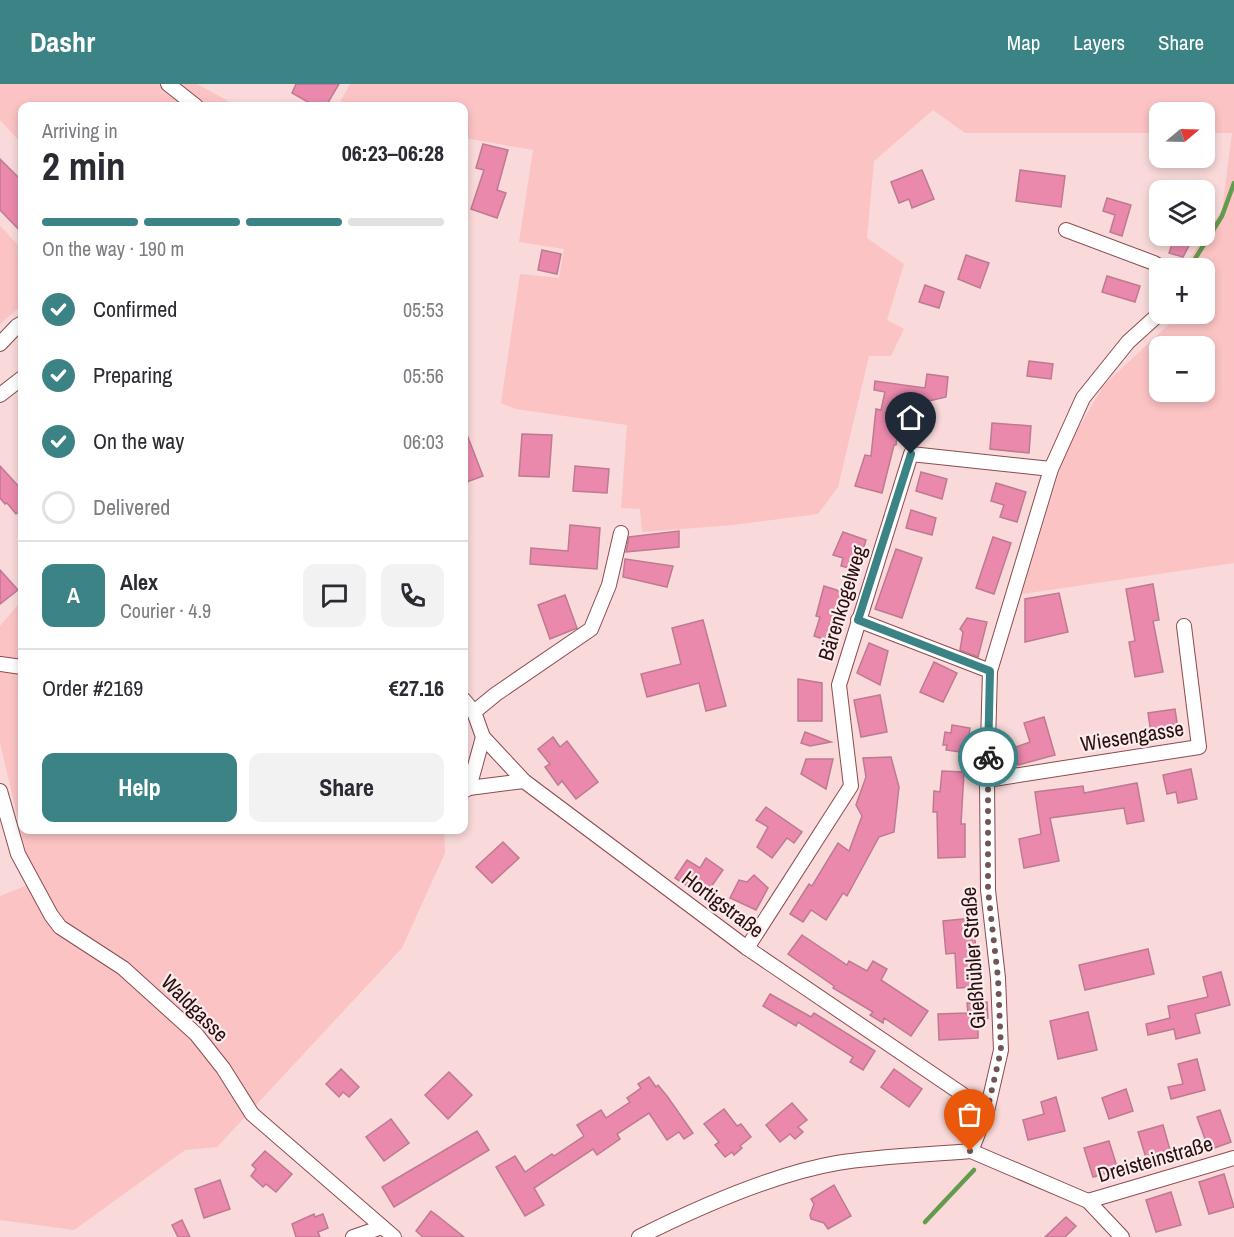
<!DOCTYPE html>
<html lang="en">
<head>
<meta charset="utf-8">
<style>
  :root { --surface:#fff; --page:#f2f2f3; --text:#2b2b33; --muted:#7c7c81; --line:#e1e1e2; --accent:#3b8385 }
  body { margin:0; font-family:"Archivo Narrow",sans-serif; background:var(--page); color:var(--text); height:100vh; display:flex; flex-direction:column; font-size:22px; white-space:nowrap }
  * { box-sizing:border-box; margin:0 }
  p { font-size:20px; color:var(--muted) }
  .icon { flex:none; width:33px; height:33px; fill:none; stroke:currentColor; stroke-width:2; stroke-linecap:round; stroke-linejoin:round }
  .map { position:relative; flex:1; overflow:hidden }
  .panel { position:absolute; left:18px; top:18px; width:450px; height:732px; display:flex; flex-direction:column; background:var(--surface); border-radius:12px; box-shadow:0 3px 9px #0003 }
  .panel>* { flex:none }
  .needle { width:39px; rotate:71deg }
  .buttons { position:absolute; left:1149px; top:18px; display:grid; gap:12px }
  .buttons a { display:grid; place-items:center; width:66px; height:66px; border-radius:12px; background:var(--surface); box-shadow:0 3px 9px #0003; font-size:30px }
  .pin { position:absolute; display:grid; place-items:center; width:51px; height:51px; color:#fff; margin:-62px -26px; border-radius:50% 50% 50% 0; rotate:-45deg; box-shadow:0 0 6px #0007 }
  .pin .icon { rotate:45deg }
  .courier { position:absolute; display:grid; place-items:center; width:60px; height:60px; margin:-30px; border:4px solid #3b8385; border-radius:50%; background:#fff; color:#222; box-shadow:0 2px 8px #0007 }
  .overview em { font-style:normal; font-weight:700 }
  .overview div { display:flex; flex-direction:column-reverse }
  .overview { display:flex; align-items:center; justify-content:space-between; height:102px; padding:0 24px }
  h1 { font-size:39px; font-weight:700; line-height:45px }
  .bar { display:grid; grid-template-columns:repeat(4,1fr); gap:9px 6px; align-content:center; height:72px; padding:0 24px }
  .bar i { height:8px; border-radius:4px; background:var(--line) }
  .bar .on { background:var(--accent) }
  .bar p { grid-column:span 4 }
  .line { display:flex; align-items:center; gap:15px; padding:0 24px; border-top:2px solid var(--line) }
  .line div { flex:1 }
  .round { display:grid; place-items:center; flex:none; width:63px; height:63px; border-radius:12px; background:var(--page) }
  ol { padding:0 24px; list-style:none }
  li { display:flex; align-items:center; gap:18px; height:66px }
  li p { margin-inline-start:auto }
  li .icon { padding:6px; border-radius:50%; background:var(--accent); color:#fff; stroke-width:4 }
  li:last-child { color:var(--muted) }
  li i { width:33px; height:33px; border:3px solid var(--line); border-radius:50% }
  .action { display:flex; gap:12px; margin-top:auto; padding:12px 24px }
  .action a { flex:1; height:69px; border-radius:12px; background:var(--accent); color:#fff; font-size:24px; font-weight:700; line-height:69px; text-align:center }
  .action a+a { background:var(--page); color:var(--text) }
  header { display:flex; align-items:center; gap:36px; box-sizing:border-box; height:84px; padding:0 30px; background:var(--accent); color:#fff }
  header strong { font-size:28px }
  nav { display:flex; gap:33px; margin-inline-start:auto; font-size:21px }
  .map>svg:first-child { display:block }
</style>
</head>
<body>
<header>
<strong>Dashr</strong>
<nav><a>Map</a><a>Layers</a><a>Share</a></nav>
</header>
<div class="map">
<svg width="1234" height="1153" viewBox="0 0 1234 1153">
  <rect width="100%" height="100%" fill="#f9d9d9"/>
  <!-- green -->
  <g fill="#fbc3c4" fill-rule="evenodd">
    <path d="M 0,0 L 197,0 L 237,22 L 22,22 L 22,60 L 0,36 Z"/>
    <path d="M 350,0 L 1234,0 L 1234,479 L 1022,510 L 1066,365 L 1104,301 L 1180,230 L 1204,230 L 1205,206 L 1207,204 L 1205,201 L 1204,184 L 1190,184 L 1186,180 L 1222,126 L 1232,49 L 1205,49 L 1204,28 L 1160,28 L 1159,49 L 965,49 L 933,26 L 874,77 L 867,154 L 904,180 L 887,236 L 904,245 L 891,272 L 869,272 L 838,403 L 818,430 L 733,441 L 642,448 L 640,425 L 621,424 L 627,341 L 516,325 L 501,319 L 520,190 L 559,194 L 564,165 L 519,158 L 533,66 L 464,54 L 464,22 L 338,22 ZM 1160,262 L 1204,262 L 1204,308 L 1160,308 Z"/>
    <path d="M 0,142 L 19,162 C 19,182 23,201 22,221 L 0,240 Z"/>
    <path d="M 22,516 L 22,746 L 444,746 L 445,769 L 402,864 L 217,1063 L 185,1066 L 74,1146 L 0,1136 L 0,812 L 33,799 L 0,659 L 0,542 Z"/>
  </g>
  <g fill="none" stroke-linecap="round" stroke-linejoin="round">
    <!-- stream -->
    <g stroke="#639b4d" stroke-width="4.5">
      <path d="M 1193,178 L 1222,132 L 1234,99"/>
      <path d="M 925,1138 L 974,1086"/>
    </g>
  </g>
  <!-- building -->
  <g fill="#ea89ac" stroke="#be7a91" stroke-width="1.5">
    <path d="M 296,0 L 339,0 L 326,22 L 315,22 L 292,9 Z"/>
    <path d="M 483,60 L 508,66 L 497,106 L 506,109 L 497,134 L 471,125 L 484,86 L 476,84 Z"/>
    <path d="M 0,75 L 22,97 L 22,149 L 0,126 Z"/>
    <path d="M 922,86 L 934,115 L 912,124 L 909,115 L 899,119 L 891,98 Z"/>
    <path d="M 1020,86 L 1065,92 L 1061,123 L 1016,117 Z"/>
    <path d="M 1107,114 L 1131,121 L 1122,152 L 1110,148 L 1115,131 L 1103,127 Z"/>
    <path d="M 1175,152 L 1187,152 L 1186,154 L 1192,156 L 1183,173 L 1169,169 Z"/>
    <path d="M 542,166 L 561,170 L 557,190 L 538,186 Z"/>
    <path d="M 966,171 L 989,179 L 980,204 L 958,195 Z"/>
    <path d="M 1107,192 L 1140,202 L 1135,218 L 1102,208 Z"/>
    <path d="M 925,201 L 944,208 L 939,224 L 919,218 Z"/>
    <path d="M 1029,277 L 1053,280 L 1051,295 L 1027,292 Z"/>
    <path d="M 927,290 L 948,293 L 946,313 L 929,317 L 903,312 L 896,361 L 894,361 L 882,409 L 855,402 L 865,371 L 871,372 L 876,325 L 881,326 L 885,308 L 874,306 L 875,297 L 925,304 Z"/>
    <path d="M 992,339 L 1031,342 L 1029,369 L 990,365 Z"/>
    <path d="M 464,343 L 483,392 L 464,399 Z"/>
    <path d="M 522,350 L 552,351 L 549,393 L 519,392 Z"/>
    <path d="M 0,382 L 22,406 L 22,425 L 16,430 L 7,419 L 5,420 L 0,414 Z"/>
    <path d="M 575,382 L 609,385 L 607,409 L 573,407 Z"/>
    <path d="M 921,388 L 947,395 L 942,415 L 916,407 Z"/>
    <path d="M 996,399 L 1026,408 L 1017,438 L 1000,433 L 1004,421 L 991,417 Z"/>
    <path d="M 911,426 L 936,434 L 932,451 L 906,444 Z"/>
    <path d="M 570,441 L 600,444 L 597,485 L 530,480 L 531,464 L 568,467 Z"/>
    <path d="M 679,447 L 679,463 L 626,468 L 629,453 Z"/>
    <path d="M 843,448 L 866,456 L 857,486 L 841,482 L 843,474 L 833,471 Z"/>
    <path d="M 993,453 L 1011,459 L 994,510 L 976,504 Z"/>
    <path d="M 896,465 L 922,474 L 902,534 L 875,525 Z"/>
    <path d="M 625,475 L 673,482 L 667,503 L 623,493 Z"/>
    <path d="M 0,486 L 18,506 L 0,520 Z"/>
    <path d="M 1153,500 L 1159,536 L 1153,537 L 1163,588 L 1135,593 L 1129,558 L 1135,557 L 1126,505 Z"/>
    <path d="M 824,502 L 849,510 L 835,559 L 814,552 L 820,533 L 816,532 Z"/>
    <path d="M 1059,509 L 1068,548 L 1025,558 L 1025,515 Z"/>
    <path d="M 565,511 L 577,544 L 550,555 L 538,521 Z"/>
    <path d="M 967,534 L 987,538 L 978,573 L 960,566 L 963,548 L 960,545 Z"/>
    <path d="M 703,536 L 726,622 L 706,627 L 699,599 L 647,613 L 641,590 L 681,580 L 672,544 Z"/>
    <path d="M 869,559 L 888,567 L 880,601 L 857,589 Z"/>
    <path d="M 934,578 L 957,589 L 943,618 L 920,608 Z"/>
    <path d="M 798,595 L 822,599 L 822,637 L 798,637 Z"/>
    <path d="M 880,611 L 887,648 L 861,653 L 854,616 Z"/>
    <path d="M 1175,625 L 1179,652 L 1152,656 L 1148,629 Z"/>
    <path d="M 1044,633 L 1055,671 L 1018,681 L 1013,664 L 1030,658 L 1024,639 Z"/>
    <path d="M 952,641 L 970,644 L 966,669 L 946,666 L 947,661 L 943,661 L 945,648 L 951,649 Z"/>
    <path d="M 805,648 L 831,658 L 810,662 L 801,659 Z"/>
    <path d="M 553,653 L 560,663 L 567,657 L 598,698 L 576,715 L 562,697 L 558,701 L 545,683 L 550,680 L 538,665 Z"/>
    <path d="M 891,673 L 899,703 L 894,748 L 879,753 L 847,812 L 843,809 L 826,836 L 811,826 L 803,838 L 790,830 L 809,800 L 812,802 L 838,759 L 849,767 L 862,732 L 856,721 L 866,693 L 863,674 Z"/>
    <path d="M 806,675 L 833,675 L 826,705 L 801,690 Z"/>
    <path d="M 1191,685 L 1197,715 L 1178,719 L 1176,708 L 1167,710 L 1163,691 Z"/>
    <path d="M 942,687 L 964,688 L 961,740 L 965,740 L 965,773 L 938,774 L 937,728 L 933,728 L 934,707 L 940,708 Z"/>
    <path d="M 1137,699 L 1144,737 L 1127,740 L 1124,724 L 1050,734 L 1059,777 L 1024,784 L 1019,755 L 1041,750 L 1035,708 L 1083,702 L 1084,709 Z"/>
    <path d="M 766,723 L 802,748 L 794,759 L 787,754 L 772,774 L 757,763 L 768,743 L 756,736 Z"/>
    <path d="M 503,758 L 519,774 L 492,799 L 476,783 Z"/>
    <path d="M 706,774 L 723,786 L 704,813 L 675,794 L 687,776 L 700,784 Z"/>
    <path d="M 754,791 L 768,804 L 756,826 L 730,814 L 739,796 L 747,798 Z"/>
    <path d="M 973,834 L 976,867 L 974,867 L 975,903 L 957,904 L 955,869 L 946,870 L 943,837 Z"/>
    <path d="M 802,851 L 847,881 L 849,877 L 867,887 L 873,877 L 887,885 L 881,896 L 928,927 L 911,952 L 884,934 L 883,939 L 870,931 L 873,928 L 833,904 L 834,902 L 788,870 Z"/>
    <path d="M 1148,865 L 1154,890 L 1085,906 L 1079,881 Z"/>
    <path d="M 1221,888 L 1230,921 L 1195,930 L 1200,949 L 1176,955 L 1174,945 L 1148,951 L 1146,940 L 1170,934 L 1168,922 L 1208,913 L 1203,893 Z"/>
    <path d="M 770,910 L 811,933 L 814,929 L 875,967 L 863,986 L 850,978 L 853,973 L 798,938 L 796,942 L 763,922 Z"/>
    <path d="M 987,918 L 988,934 L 978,935 L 978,954 L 939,956 L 938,930 L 968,929 L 967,919 Z"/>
    <path d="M 1088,928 L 1097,966 L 1058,975 L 1050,937 Z"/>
    <path d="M 1197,975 L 1205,1006 L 1171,1015 L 1168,1003 L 1183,1000 L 1178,980 Z"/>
    <path d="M 341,985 L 359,1003 L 349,1013 L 343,1008 L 339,1013 L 326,1000 Z"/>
    <path d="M 894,985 L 922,1005 L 909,1023 L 881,1003 Z"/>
    <path d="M 449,988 L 472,1011 L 448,1035 L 425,1011 Z"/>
    <path d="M 649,993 L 656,1003 L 658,1001 L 667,1012 L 693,1049 L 684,1055 L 679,1048 L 667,1056 L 649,1029 L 617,1050 L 620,1055 L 597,1071 L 593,1065 L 534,1104 L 544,1121 L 525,1132 L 496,1083 L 515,1072 L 525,1088 L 552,1070 L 554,1072 L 584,1052 L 577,1041 L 601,1026 L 606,1034 L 630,1018 L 627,1014 L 641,1004 L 638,1000 Z"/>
    <path d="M 1126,1005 L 1133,1027 L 1109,1035 L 1102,1014 Z"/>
    <path d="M 1056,1013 L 1065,1047 L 1028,1056 L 1023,1036 L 1044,1030 L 1041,1018 Z"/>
    <path d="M 792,1019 L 807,1036 L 798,1043 L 803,1048 L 795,1055 L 790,1050 L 780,1058 L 766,1041 Z"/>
    <path d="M 724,1025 L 737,1042 L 741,1040 L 751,1053 L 740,1062 L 742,1064 L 734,1071 L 732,1068 L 725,1073 L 715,1061 L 719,1058 L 704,1040 Z"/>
    <path d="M 1220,1026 L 1231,1058 L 1209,1066 L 1197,1033 Z"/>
    <path d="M 391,1035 L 409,1059 L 384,1077 L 366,1053 Z"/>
    <path d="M 1163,1041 L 1172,1073 L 1148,1080 L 1138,1048 Z"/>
    <path d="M 477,1047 L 489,1066 L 394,1123 L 382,1103 Z"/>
    <path d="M 1109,1057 L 1118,1086 L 1093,1093 L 1084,1064 Z"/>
    <path d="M 265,1067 L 292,1090 L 276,1108 L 266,1100 L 263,1103 L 251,1092 L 256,1085 L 252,1081 Z"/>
    <path d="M 1224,1090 L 1234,1123 L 1209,1130 L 1199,1098 Z"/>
    <path d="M 220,1096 L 230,1125 L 204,1134 L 195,1105 Z"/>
    <path d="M 834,1101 L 851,1132 L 828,1145 L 824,1139 L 811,1135 L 810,1131 L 814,1120 L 811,1115 Z"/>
    <path d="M 1171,1108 L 1181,1141 L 1156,1148 L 1146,1116 Z"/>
    <path d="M 431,1127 L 439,1133 L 464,1153 L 423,1153 L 416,1147 Z"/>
    <path d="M 314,1130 L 315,1133 L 323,1130 L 328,1144 L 318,1148 L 320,1153 L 296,1153 L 292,1140 Z"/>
    <path d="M 1066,1133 L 1076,1142 L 1065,1153 L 1045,1153 Z"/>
    <path d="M 182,1136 L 190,1153 L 178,1153 L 172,1141 Z"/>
  </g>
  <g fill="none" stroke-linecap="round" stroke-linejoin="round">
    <defs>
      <g id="minor">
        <path d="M 168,0 L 196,22"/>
        <path d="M 1066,146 L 1154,179 L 1163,184"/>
        <path d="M 0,260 L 17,242 L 22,239"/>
        <path d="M 0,311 L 22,294"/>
        <path d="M 858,536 L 990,587"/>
        <path d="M 0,580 L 22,583"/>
        <path d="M 464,616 L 474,628 L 483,653 L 524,697 L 747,864 L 987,1027"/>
        <path d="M 474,628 L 496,610 L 591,545 L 609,501 L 621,449"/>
        <path d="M 987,696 L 1199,663 L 1184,542"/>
        <path d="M 469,704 L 483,653"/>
        <path d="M 0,707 L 18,770 L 51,831 L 60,843 L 123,884 L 196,950 L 223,984 L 252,1030 L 394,1153"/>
        <path d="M 464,707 L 469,704 L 524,697"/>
        <path d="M 747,864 L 851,702 L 839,601 L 911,370 L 1051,385"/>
        <path d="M 971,1067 L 1088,1117 L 1122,1153"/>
        <path d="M 1088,1117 L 1234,1074"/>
        <path d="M 353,1153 L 382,1143"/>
        <path d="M 639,1153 C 697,1124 773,1090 837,1079 C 881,1072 926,1071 971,1067 L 987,1027 L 1001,966 L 998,894 L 988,806 L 987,696 L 990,587 L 1051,385 L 1083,314 L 1128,258 L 1160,229"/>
      </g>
    </defs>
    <!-- minor casing -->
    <use href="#minor" stroke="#8e4b4f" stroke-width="16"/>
    <!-- minor -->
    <use href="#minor" stroke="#fff" stroke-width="14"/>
  </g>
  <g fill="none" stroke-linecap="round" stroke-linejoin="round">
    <!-- done -->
    <path stroke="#725657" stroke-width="6" stroke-dasharray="0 10.8" d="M 970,1067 L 987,1027 L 1001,966 L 998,894 L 988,806 L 988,673"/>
    <!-- route -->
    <path stroke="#3b8385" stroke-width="8" d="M 911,370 L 858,536 L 990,587 L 988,673"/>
  </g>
  <g text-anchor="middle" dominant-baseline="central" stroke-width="4.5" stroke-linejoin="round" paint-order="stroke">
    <!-- street labels -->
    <g font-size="21" fill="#2a0f11" stroke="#fbebeb">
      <text transform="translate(842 519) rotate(-73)">Bärenkogelweg</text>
      <text transform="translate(1132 652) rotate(-9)">Wiesengasse</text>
      <text transform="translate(723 820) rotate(37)">Hortigstraße</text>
      <text transform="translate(973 874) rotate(-94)">Gießhübler Straße</text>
      <text transform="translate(195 924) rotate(45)">Waldgasse</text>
      <text transform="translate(1155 1075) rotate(-16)">Dreisteinstraße</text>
    </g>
  </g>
</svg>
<div class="buttons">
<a><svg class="needle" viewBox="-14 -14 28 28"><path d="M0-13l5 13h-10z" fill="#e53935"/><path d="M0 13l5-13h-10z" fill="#7c7c81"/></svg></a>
<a><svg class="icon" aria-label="layers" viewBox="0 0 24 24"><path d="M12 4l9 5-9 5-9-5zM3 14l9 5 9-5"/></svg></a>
<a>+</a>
<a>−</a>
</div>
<div class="pin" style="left:970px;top:1067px;background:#ea580c"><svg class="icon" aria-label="bag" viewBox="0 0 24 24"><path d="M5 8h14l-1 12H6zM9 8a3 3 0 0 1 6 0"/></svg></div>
<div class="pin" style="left:911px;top:370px;background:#1f2937"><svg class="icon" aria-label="home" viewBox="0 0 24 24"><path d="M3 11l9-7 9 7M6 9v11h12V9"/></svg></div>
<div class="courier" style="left:988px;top:673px"><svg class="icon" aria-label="bike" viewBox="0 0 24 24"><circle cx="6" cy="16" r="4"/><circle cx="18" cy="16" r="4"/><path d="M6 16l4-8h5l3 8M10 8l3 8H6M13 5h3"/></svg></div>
<section class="panel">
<div class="overview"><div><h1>2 min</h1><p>Arriving in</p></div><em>06:23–06:28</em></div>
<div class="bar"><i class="on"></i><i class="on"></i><i class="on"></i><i></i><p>On the way · 190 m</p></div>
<ol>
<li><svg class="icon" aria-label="check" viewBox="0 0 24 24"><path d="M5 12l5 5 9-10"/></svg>Confirmed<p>05:53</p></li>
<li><svg class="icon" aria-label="check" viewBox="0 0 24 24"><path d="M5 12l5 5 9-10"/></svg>Preparing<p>05:56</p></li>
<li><svg class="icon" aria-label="check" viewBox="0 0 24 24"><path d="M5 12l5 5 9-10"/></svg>On the way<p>06:03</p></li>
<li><i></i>Delivered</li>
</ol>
<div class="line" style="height:108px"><b class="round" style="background:var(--accent);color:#fff">A</b><div><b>Alex</b><p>Courier · 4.9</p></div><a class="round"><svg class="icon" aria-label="chat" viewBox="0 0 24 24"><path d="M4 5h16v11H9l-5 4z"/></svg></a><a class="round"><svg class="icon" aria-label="phone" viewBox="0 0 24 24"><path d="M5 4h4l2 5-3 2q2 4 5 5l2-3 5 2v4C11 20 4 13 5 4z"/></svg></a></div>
<div class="line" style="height:78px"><div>Order #2169</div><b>€27.16</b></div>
<div class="action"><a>Help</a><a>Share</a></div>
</section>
</div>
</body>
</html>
